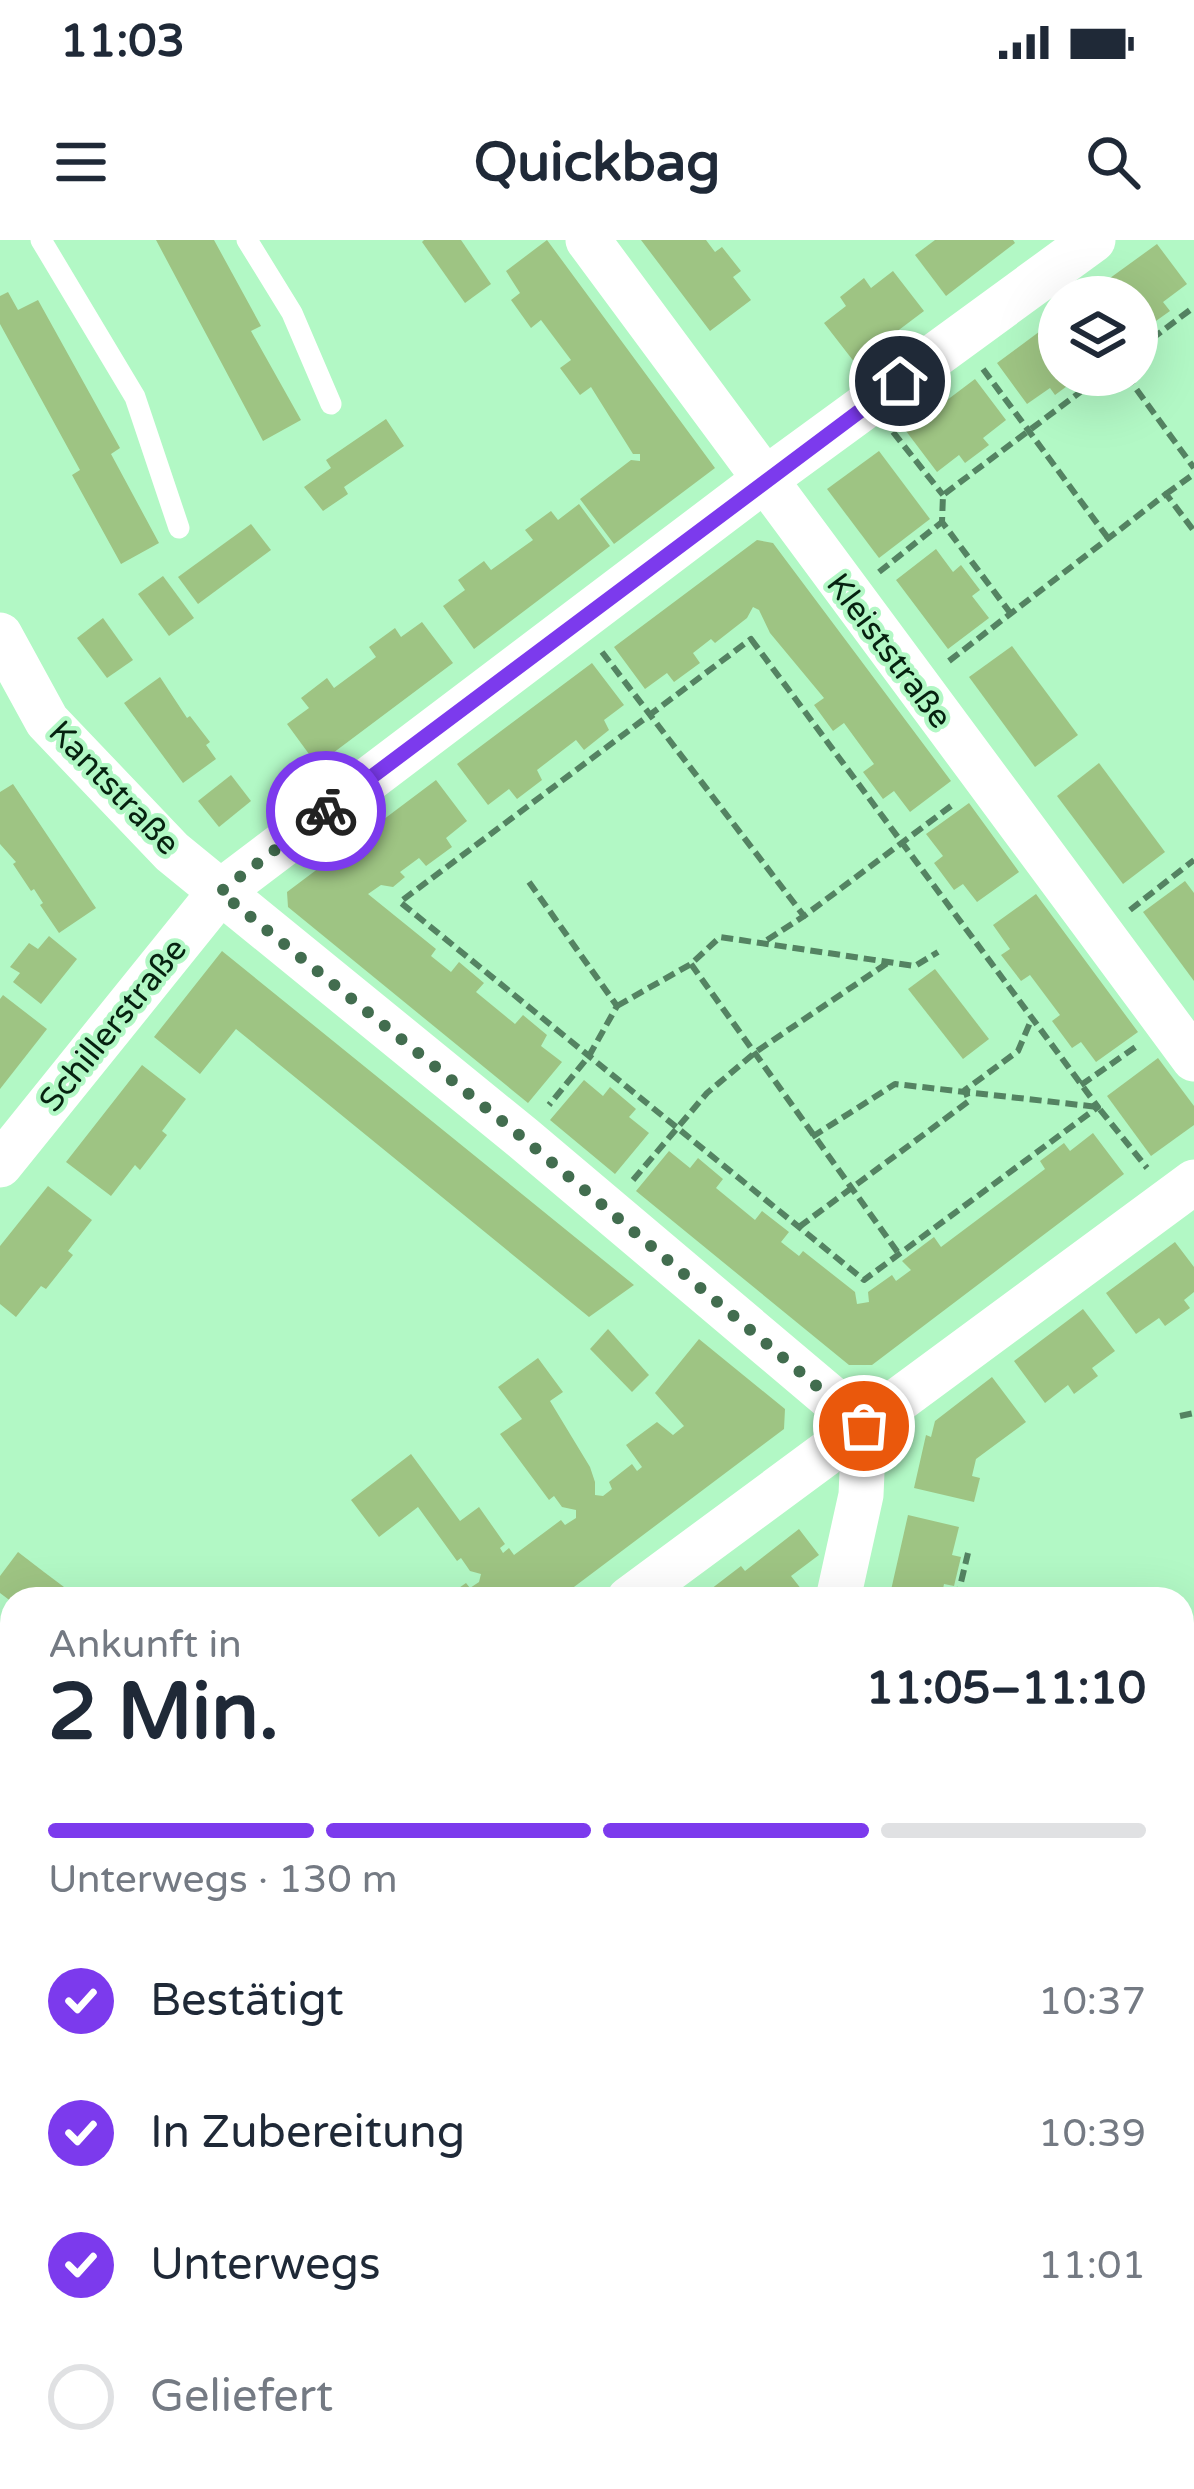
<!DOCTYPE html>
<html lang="de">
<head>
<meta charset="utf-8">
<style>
  :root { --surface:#fff; --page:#f2f2f3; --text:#1f2937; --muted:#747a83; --line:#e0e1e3; --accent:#7c3aed }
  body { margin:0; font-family:"Varela Round",sans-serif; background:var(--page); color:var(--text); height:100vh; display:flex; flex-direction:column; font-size:45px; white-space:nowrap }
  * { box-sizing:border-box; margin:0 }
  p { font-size:39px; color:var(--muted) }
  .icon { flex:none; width:66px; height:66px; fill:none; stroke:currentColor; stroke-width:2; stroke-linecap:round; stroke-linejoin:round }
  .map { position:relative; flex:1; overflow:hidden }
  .sheet { position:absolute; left:0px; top:1347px; width:1194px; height:903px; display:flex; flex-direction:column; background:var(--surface); border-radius:36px 36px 0 0; box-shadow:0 12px 48px #0002 }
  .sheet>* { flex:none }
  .controls { position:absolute; left:1038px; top:36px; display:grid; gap:24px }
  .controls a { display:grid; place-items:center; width:120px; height:120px; border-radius:50%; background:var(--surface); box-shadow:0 12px 48px #0002; font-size:60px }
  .pin { position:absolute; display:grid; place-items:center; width:102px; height:102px; color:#fff; margin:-51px; border:6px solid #fff; border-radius:50%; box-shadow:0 3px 12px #0007 }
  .courier { position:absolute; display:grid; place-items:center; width:120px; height:120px; margin:-60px; border:9px solid #7c3aed; border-radius:50%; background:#fff; color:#222; box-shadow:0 3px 15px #0007 }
  .overview em { font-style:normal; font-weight:700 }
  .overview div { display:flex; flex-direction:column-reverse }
  .overview { display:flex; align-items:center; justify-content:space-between; height:204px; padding:0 48px }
  h1 { font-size:78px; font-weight:700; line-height:90px }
  .bar { display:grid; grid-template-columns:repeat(4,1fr); gap:18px 12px; align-content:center; height:144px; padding:0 48px }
  .bar i { height:15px; border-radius:9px; background:var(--line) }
  .bar .selected { background:var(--accent) }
  .bar p { grid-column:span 4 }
  ol { padding:0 48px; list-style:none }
  li { display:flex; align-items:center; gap:36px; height:132px }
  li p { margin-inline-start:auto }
  li .icon { padding:12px; border-radius:50%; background:var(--accent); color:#fff; stroke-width:4 }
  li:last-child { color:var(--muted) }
  li i { width:66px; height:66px; border:6px solid var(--line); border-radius:50% }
  .status { display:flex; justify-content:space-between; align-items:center; height:84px; padding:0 60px; background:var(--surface); direction:ltr }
  .status svg { height:33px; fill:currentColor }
  header { display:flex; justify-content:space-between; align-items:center; height:156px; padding:0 48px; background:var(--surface); font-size:54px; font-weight:700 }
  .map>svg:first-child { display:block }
</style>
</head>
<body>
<div class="status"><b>11:03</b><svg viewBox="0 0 49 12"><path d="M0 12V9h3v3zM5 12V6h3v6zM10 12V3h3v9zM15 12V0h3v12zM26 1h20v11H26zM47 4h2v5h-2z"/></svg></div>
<header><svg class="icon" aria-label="menu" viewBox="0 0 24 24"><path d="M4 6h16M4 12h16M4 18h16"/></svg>Quickbag<svg class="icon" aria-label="search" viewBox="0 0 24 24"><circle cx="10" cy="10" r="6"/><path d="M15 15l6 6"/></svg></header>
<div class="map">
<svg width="1194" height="2249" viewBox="0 0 1194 2249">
  <defs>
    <pattern id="cemetery-stones" width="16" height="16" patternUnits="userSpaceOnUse" patternTransform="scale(3)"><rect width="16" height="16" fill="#f8c3ee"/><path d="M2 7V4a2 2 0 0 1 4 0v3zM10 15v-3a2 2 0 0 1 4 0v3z" fill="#d3a7cb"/></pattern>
    <pattern id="park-dots" width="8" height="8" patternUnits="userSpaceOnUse" patternTransform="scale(3)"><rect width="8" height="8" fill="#f8c3ee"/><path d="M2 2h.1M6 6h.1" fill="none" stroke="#d3a7cb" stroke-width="1.8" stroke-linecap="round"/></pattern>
  </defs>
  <rect width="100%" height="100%" fill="#b2f8c5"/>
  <!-- cemetery -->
  <path fill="url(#cemetery-stones)" d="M 1182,1609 L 1194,1615 L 1194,2047 L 1182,2037 Z"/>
  <!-- park -->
  <path fill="url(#park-dots)" d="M 12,2233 L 12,2238 L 110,2238 L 112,2249 L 0,2249 L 0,2234 Z"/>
  <!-- building -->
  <g fill="#9ec483">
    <path d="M 156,0 L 214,0 L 261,86 L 251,91 L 301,180 L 263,201 Z"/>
    <path d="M 424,0 L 461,0 L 491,44 L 465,63 L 422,2 Z"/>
    <path d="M 547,0 L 715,228 L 614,304 L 580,259 L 631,220 L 640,221 L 640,214 L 633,214 L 591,147 L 580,155 L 560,128 L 571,120 L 541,80 L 531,88 L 511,60 L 520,53 L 506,31 Z"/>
    <path d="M 641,0 L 706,0 L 715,12 L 722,7 L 741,31 L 733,37 L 751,60 L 710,91 Z"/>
    <path d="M 935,0 L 1013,0 L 1015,3 L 946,56 L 915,15 Z"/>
    <path d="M 1157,4 L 1187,44 L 1163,62 L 1170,71 L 1146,88 L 1141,81 L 1137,84 L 1137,57 L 1090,57 L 1088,54 Z"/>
    <path d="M 893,31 L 924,71 L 855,123 L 824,83 L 846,66 L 840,57 L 864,38 L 871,48 Z"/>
    <path d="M 8,52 L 18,70 L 38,60 L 120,208 L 111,214 L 159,303 L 121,324 L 72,235 L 80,230 L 0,84 L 0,56 Z"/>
    <path d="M 1059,77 L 1059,135 L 1078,138 L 1055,155 L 1050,148 L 1027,164 L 997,123 Z"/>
    <path d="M 975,139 L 1006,180 L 983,198 L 989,205 L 965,223 L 959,215 L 937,232 L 906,191 Z"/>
    <path d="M 386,179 L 404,206 L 344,247 L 348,254 L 323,271 L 304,247 L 331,228 L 326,220 Z"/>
    <path d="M 879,211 L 930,279 L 879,318 L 827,249 Z"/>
    <path d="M 579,264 L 610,306 L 474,409 L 443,366 L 465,350 L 458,340 L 484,321 L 491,330 L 533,300 L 525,290 L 551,271 L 558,280 Z"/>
    <path d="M 251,284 L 271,310 L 198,364 L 178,337 Z"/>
    <path d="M 757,300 L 773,303 L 951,541 L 910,572 L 894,551 L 883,559 L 863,532 L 874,524 L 844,483 L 833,491 L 814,465 L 824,458 L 770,393 L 759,370 L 753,367 L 747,378 L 715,403 L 711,399 L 693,413 L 700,423 L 674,442 L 667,433 L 645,449 L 614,407 Z"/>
    <path d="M 936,309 L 953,332 L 961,325 L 980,350 L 972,356 L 989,378 L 948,409 L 896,340 Z"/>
    <path d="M 163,336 L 194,378 L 169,396 L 138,354 Z"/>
    <path d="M 103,378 L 133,420 L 107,438 L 77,398 Z"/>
    <path d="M 422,382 L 453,423 L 317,525 L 287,484 L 309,468 L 301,458 L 327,438 L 334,448 L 376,417 L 369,407 L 395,388 L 401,397 Z"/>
    <path d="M 1012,406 L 1078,495 L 1035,527 L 969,437 Z"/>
    <path d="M 592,423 L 624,465 L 604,480 L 609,490 L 584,510 L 576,500 L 537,530 L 542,540 L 517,559 L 509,549 L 488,565 L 457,524 Z"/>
    <path d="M 160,437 L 187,478 L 190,476 L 210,502 L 206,505 L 216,519 L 183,543 L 124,463 Z"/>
    <path d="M 1099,523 L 1165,612 L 1123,644 L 1057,556 Z"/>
    <path d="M 231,535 L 251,561 L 219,587 L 198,561 Z"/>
    <path d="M 436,540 L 467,581 L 446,598 L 452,607 L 426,626 L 419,618 L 400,632 L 405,637 L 393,647 L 381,645 L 368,654 L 436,709 L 431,716 L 451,732 L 459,722 L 484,743 L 476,752 L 515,784 L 523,775 L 547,795 L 541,806 L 562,822 L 528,863 L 288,667 L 287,652 Z"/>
    <path d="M 13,544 L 96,668 L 59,693 L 40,665 L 43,663 L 34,649 L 31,651 L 13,624 L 16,622 L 0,604 L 0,552 Z"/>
    <path d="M 969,563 L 1019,632 L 977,662 L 963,644 L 954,650 L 934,623 L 943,616 L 926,594 Z"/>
    <path d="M 1185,641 L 1194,653 L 1194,741 L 1143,672 Z"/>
    <path d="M 1036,654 L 1138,792 L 1096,822 L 1081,802 L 1072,808 L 1052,781 L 1060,775 L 1030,735 L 1021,741 L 1001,715 L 1010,709 L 993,685 Z"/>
    <path d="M 49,696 L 77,719 L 41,764 L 13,742 L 20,733 L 10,727 L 29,703 L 38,709 Z"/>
    <path d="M 222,711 L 496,933 L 634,1045 L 589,1077 L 236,789 L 200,834 L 154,797 Z"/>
    <path d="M 935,729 L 989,799 L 963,819 L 908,749 Z"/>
    <path d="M 3,755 L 47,789 L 0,849 L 0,759 Z"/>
    <path d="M 1158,818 L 1194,866 L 1194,885 L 1151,916 L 1107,856 Z"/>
    <path d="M 142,825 L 186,859 L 162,891 L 167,895 L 140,930 L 135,925 L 111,956 L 66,922 Z"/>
    <path d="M 584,840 L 603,856 L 610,847 L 636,869 L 629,877 L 649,893 L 615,934 L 550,880 Z"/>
    <path d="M 1093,893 L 1124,934 L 872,1125 L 849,1125 L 636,951 L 669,911 L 690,928 L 698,918 L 723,939 L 716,948 L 755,980 L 762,971 L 789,992 L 781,1002 L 799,1016 L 803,1011 L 855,1052 L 857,1064 L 869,1062 L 868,1052 L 892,1035 L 896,1041 L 911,1030 L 902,1021 L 934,997 L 941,1007 L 1045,929 L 1040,921 L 1064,903 L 1070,911 Z"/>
    <path d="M 48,946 L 92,980 L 68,1011 L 73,1015 L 46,1049 L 41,1046 L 16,1077 L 0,1064 L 0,1006 Z"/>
    <path d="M 1175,1002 L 1194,1027 L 1194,1052 L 1184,1060 L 1190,1068 L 1165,1086 L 1159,1078 L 1136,1094 L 1106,1053 Z"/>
    <path d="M 1083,1069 L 1115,1111 L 1092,1128 L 1098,1136 L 1074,1154 L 1068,1145 L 1045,1163 L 1014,1121 Z"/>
    <path d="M 608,1089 L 649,1135 L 632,1152 L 590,1109 Z"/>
    <path d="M 699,1099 L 785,1169 L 784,1189 L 558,1359 L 443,1359 L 466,1343 L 470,1348 L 479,1342 L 481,1334 L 470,1331 L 461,1318 L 457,1321 L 418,1267 L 379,1297 L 351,1260 L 411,1214 L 460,1281 L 479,1267 L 505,1304 L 500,1308 L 503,1313 L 509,1308 L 514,1315 L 561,1280 L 565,1285 L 576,1278 L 576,1270 L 562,1267 L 554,1256 L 549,1260 L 500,1194 L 522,1179 L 498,1147 L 538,1118 L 563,1152 L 550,1161 L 590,1227 L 595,1242 L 595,1255 L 603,1256 L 612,1249 L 609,1242 L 632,1224 L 637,1231 L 642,1227 L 626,1205 L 657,1182 L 673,1195 L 684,1186 L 655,1153 Z"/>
    <path d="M 992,1137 L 1026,1182 L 976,1219 L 972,1236 L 980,1238 L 974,1262 L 914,1248 L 926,1195 L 931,1197 L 935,1181 Z"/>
    <path d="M 908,1275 L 959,1287 L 952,1315 L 961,1317 L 954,1346 L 944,1344 L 941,1359 L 889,1359 Z"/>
    <path d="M 799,1289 L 819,1315 L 791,1336 L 809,1359 L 698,1359 L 741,1326 L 745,1331 Z"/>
    <path d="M 18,1312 L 44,1332 L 80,1359 L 12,1359 L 12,1362 L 0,1353 L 0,1336 Z"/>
    <path d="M 0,2015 L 12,2060 L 12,2094 L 0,2095 Z"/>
    <path d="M 12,2110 L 12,2176 L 0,2179 L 0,2113 Z"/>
    <path d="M 1184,2183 L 1194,2190 L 1194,2249 L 1168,2249 L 1162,2245 L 1167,2238 L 1182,2238 Z"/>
    <path d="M 229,2238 L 307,2238 L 309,2249 L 231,2249 Z"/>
    <path d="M 388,2238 L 452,2238 L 453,2247 L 429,2249 L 428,2242 L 389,2248 Z"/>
  </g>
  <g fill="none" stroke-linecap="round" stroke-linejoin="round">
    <!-- path -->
    <g stroke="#548362" stroke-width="6" stroke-dasharray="12 6" stroke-linecap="butt">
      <path d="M 1137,110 L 1194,67"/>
      <path d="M 983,129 L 1108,298"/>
      <path d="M 1126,135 L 1194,228"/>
      <path d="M 893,192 L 943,255"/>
      <path d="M 1166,254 L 1194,234"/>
      <path d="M 879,332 L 942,282"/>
      <path d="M 1011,374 L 942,282 L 943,255 L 1103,135"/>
      <path d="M 751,399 L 1098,867 L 864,1040 L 400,662 Z"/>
      <path d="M 602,412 L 804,676 L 955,563"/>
      <path d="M 949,421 L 1166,254 L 1194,291"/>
      <path d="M 529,642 L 617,766 L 589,816 L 549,865"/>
      <path d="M 1130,670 L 1194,620"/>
      <path d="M 767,700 L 804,676"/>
      <path d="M 691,724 L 899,1014"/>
      <path d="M 617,766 L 691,724 L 720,697 L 915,726 L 938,712"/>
      <path d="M 1081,845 L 1137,806"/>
      <path d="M 812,897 L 895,844 L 1098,867 L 1147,928"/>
      <path d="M 633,940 L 707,853 L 757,811 L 889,722"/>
      <path d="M 799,987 L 969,861 L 965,850 L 1018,811 L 1032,778"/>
      <path d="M 1180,1176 L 1194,1173"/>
      <path d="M 957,1359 L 968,1313"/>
      <path d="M 1182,1456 L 1194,1459"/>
      <path d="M 1182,1515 L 1194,1479"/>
      <path d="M 74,2249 L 76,2238"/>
    </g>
    <!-- lane -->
    <g stroke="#fff" stroke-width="21">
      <path d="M 41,0 L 135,157 L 179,288"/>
      <path d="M 247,0 L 292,73 L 331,164"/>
      <path d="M 1182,2043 L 1185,2040"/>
      <path d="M 209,2238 L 210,2249"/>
      <path d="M 997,2249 L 1007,2238"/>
    </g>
    <!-- street -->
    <g stroke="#fff" stroke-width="45">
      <path d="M 588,0 L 1194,819"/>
      <path d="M 0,395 L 47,481 L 172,612 L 523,898 L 864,1186 L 861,1255 L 838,1359"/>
      <path d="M 0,925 L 220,652 L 763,241 L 1093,0"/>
      <path d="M 629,1359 L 1194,942"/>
      <path d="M 0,1851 L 12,1900"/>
      <path d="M 0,2203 L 12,2202"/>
    </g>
    <!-- secondary -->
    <g stroke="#c4f1f9" stroke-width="63">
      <path d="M 0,1516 L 12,1526"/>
      <path d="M 0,1607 L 12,1615"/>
      <path d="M 879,2238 L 894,2249"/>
    </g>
    <!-- tram -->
    <g stroke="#507d5d" stroke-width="3">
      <path d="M 0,1557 L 12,1567"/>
      <path d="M 864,2238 L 879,2249"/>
      <path d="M 892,2238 L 907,2249"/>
    </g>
  </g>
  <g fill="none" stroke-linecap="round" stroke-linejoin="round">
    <!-- done -->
    <path stroke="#426d4f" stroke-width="12" stroke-dasharray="0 21.6" d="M 326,571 L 220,652 L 523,898 L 864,1186"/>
    <!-- route -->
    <path stroke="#7c3aed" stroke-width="15" d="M 326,571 L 900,141"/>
  </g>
  <g text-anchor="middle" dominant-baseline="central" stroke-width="9" stroke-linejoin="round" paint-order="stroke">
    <!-- street labels -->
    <g font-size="33" fill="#062210" stroke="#b2f8c5">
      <text transform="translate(889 411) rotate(53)">Kleiststraße</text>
      <text transform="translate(114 548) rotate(46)">Kantstraße</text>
      <text transform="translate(113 785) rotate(-51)">Schillerstraße</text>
    </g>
  </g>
</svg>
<div class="controls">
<a><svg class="icon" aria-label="layers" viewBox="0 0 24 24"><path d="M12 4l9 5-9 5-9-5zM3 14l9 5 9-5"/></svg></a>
</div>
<div class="pin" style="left:864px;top:1186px;background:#ea580c"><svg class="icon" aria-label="bag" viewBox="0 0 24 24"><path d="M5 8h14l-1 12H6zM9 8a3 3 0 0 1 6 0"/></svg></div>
<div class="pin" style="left:900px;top:141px;background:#1f2937"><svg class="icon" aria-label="home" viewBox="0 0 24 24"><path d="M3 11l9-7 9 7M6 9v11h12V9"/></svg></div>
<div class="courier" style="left:326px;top:571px"><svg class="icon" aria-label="bike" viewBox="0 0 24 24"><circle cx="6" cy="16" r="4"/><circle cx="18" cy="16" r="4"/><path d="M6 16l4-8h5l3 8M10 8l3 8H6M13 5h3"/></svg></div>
<section class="sheet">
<div class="overview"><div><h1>2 Min.</h1><p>Ankunft in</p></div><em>11:05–11:10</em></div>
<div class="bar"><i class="selected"></i><i class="selected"></i><i class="selected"></i><i></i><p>Unterwegs · 130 m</p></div>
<ol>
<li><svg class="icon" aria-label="check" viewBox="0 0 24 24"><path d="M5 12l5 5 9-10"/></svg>Bestätigt<p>10:37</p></li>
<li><svg class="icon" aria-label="check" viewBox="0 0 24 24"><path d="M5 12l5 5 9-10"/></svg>In Zubereitung<p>10:39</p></li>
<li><svg class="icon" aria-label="check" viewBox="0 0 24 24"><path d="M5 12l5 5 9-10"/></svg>Unterwegs<p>11:01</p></li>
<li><i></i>Geliefert</li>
</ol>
</section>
</div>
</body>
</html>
